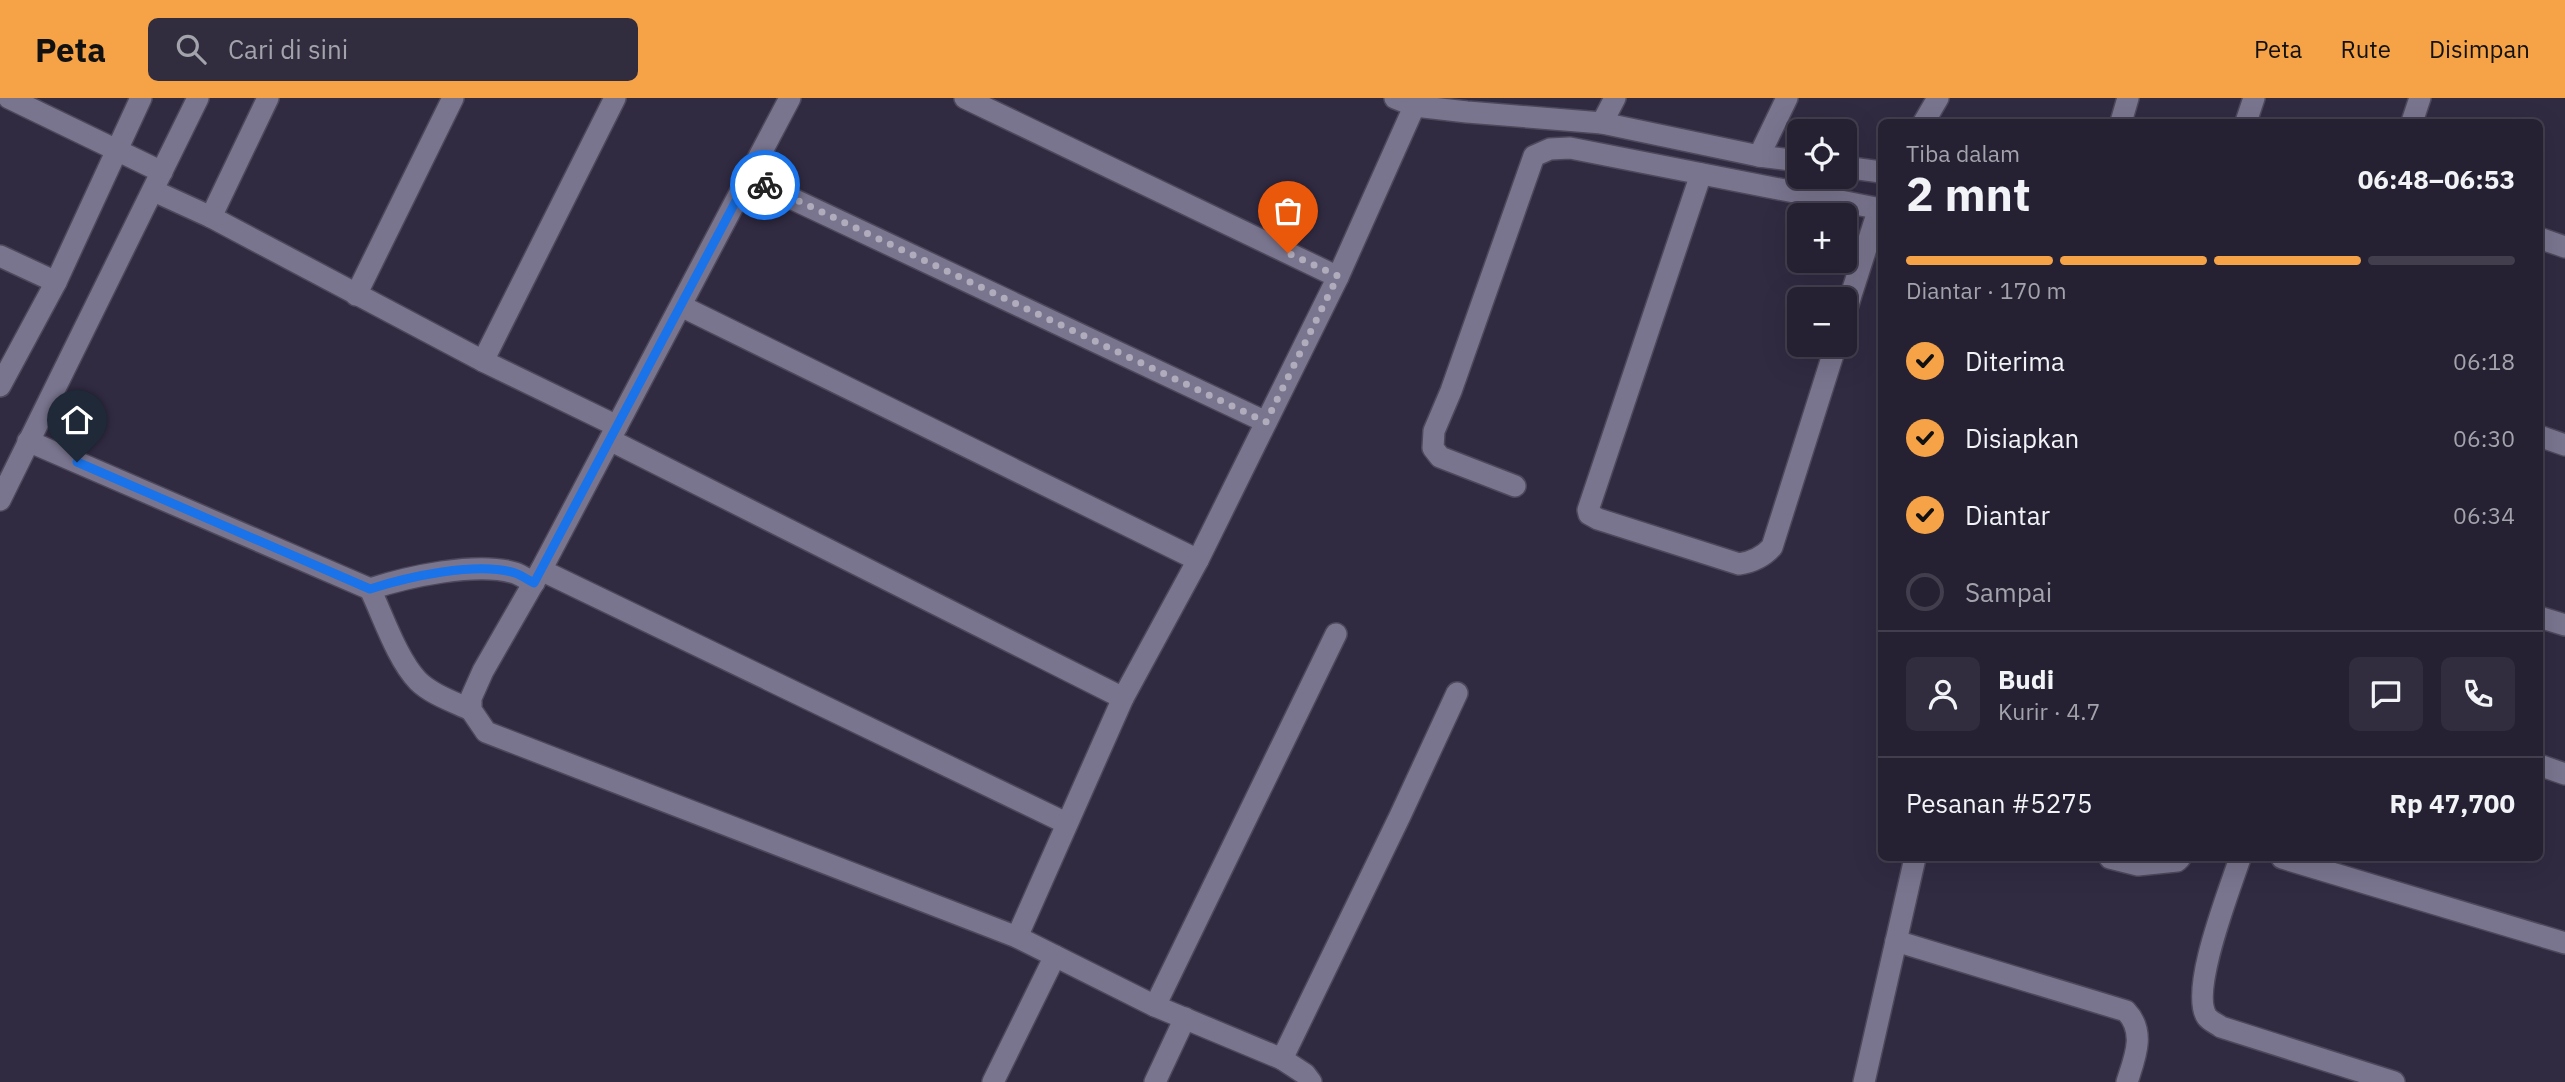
<!DOCTYPE html>
<html lang="id">
<head>
<meta charset="utf-8">
<style>
  :root { --surface:#252032; --page:#312d3e; --text:#f1f3f6; --muted:#a3a3ac; --line:#423e4d; --accent:#f5a346 }
  body { margin:0; font-family:"IBM Plex Sans",sans-serif; background:var(--page); color:var(--text); height:100vh; display:flex; flex-direction:column; font-size:26px; white-space:nowrap }
  * { box-sizing:border-box; margin:0 }
  p { font-size:23px; color:var(--muted) }
  .icon { flex:none; width:38px; height:38px; fill:none; stroke:currentColor; stroke-width:2; stroke-linecap:round; stroke-linejoin:round }
  .map { position:relative; flex:1; overflow:hidden }
  .panel { position:absolute; left:1878px; top:21px; width:665px; height:742px; display:flex; flex-direction:column; background:var(--surface); border-radius:10px; box-shadow:0 7px 28px #0002,0 0 0 2px var(--line) }
  .panel>* { flex:none }
  .tools { position:absolute; left:1787px; top:21px; display:grid; gap:14px }
  .tools a { display:grid; place-items:center; width:70px; height:70px; border-radius:10px; background:var(--surface); box-shadow:0 7px 28px #0002,0 0 0 2px var(--line); font-size:35px }
  .pin { position:absolute; display:grid; place-items:center; width:60px; height:60px; color:#fff; margin:-72px -30px; border-radius:50% 50% 50% 0; rotate:-45deg; box-shadow:0 0 7px #0007 }
  .pin .icon { rotate:45deg }
  .courier { position:absolute; display:grid; place-items:center; width:70px; height:70px; margin:-35px; border:5px solid #1a73e8; border-radius:50%; background:#fff; color:#222; box-shadow:0 2px 9px #0007 }
  .head em { font-style:normal; font-weight:800 }
  .head div { display:flex; flex-direction:column-reverse }
  .head { display:flex; align-items:center; justify-content:space-between; height:119px; padding:0 28px }
  h1 { font-size:46px; font-weight:800; line-height:52px }
  .bar { display:grid; grid-template-columns:repeat(4,1fr); gap:10px 7px; align-content:center; height:84px; padding:0 28px }
  .bar i { height:9px; border-radius:5px; background:var(--line) }
  .bar .active { background:var(--accent) }
  .bar p { grid-column:span 4 }
  .line { display:flex; align-items:center; gap:18px; padding:0 28px; border-top:2px solid var(--line) }
  .line div { flex:1 }
  .round { display:grid; place-items:center; flex:none; width:74px; height:74px; border-radius:10px; background:var(--page) }
  ol { padding:0 28px; list-style:none }
  li { display:flex; align-items:center; gap:21px; height:77px }
  li p { margin-inline-start:auto }
  li .icon { padding:7px; border-radius:50%; background:var(--accent); color:#111; stroke-width:4 }
  li:last-child { color:var(--muted) }
  li i { width:38px; height:38px; border:4px solid var(--line); border-radius:50% }
  header { display:flex; align-items:center; gap:42px; box-sizing:border-box; height:98px; padding:0 35px; background:var(--accent); color:#111 }
  header strong { font-size:33px }
  nav { display:flex; gap:38px; margin-inline-start:auto; font-size:24px }
  .search { width:490px; height:63px; background:var(--page); display:flex; align-items:center; gap:18px; box-sizing:border-box; padding:0 24px; border-radius:10px; color:var(--muted); font-size:26px }
  .map>svg:first-child { display:block }
</style>
</head>
<body>
<header>
<strong>Peta</strong>
<div class="search"><svg class="icon" aria-label="search" viewBox="0 0 24 24"><circle cx="10" cy="10" r="6"/><path d="M15 15l6 6"/></svg>Cari di sini</div>
<nav><a>Peta</a><a>Rute</a><a>Disimpan</a></nav>
</header>
<div class="map">
<svg width="2565" height="984" viewBox="0 0 2565 984">
  <rect width="100%" height="100%" fill="#312b42"/>
  <g fill="none" stroke-linecap="round" stroke-linejoin="round">
    <defs>
      <g id="street">
        <path d="M 9,0 L 162,74"/>
        <path d="M 790,0 L 541,472 L 483,573 L 471,600 L 471,612 L 486,634 L 1017,839 L 1155,908 L 1282,961 L 1400,718 L 1457,595"/>
        <path d="M 965,0 L 1338,179"/>
        <path d="M 1395,0 L 1415,8 L 1467,14 L 1602,25 L 1759,58 L 1799,63"/>
        <path d="M 1924,24 L 1938,0"/>
        <path d="M 2121,24 L 2128,0"/>
        <path d="M 2246,24 L 2254,0"/>
        <path d="M 2412,24 L 2420,0"/>
        <path d="M 1602,25 L 1615,0"/>
        <path d="M 1759,58 L 1787,0"/>
        <path d="M 1844,69 L 1881,74"/>
        <path d="M 1701,76 L 1588,412 L 1589,416 L 1598,421 L 1739,466 C 1752,464 1764,458 1772,449 L 1836,247"/>
        <path d="M 748,80 L 1266,324"/>
        <path d="M 154,93 L 211,119 L 483,263 L 617,328"/>
        <path d="M 211,119 L 268,0"/>
        <path d="M 2539,140 L 2565,149"/>
        <path d="M 0,158 L 56,184"/>
        <path d="M 356,197 L 453,0"/>
        <path d="M 681,208 L 1198,462"/>
        <path d="M 1844,219 L 1879,110"/>
        <path d="M 483,263 L 615,0"/>
        <path d="M 0,288 L 56,184 L 141,0"/>
        <path d="M 2539,338 L 2565,347"/>
        <path d="M 610,342 L 1123,600"/>
        <path d="M 28,343 L 370,491 C 407,479 477,463 515,475 C 521,477 528,482 534,485"/>
        <path d="M 1515,388 L 1440,359 L 1433,350 L 1434,333 L 1451,293 L 1534,58 L 1550,51 L 1570,50 L 1881,111"/>
        <path d="M 0,402 L 198,0"/>
        <path d="M 541,472 L 1066,725"/>
        <path d="M 370,491 C 383,518 397,561 418,583 C 431,596 454,604 471,612"/>
        <path d="M 2539,519 L 2565,527"/>
        <path d="M 2539,667 L 2565,676"/>
        <path d="M 2110,760 L 2138,767 L 2177,763 L 2180,760"/>
        <path d="M 2240,760 C 2230,791 2189,893 2207,919 C 2210,923 2217,926 2221,929 L 2394,984"/>
        <path d="M 2282,760 L 2565,845"/>
        <path d="M 1017,839 L 1123,600 L 1198,462 L 1338,179 L 1418,0"/>
        <path d="M 1896,843 L 2126,913 C 2146,934 2135,959 2127,984"/>
        <path d="M 1155,908 L 1336,536"/>
        <path d="M 1282,961 L 1305,976 L 1311,984"/>
        <path d="M 993,984 L 1055,858"/>
        <path d="M 1155,984 L 1185,920"/>
        <path d="M 1864,984 L 1915,760"/>
      </g>
    </defs>
    <!-- street casing -->
    <use href="#street" stroke="#4e485b" stroke-width="24"/>
    <!-- street -->
    <use href="#street" stroke="#7a758f" stroke-width="21"/>
  </g>
  <g fill="none" stroke-linecap="round" stroke-linejoin="round">
    <!-- done -->
    <path stroke="#b0acbc" stroke-width="7" stroke-dasharray="0 12.6" d="M 765,87 L 1266,324 L 1338,178 L 1288,155"/>
    <!-- route -->
    <path stroke="#1a73e8" stroke-width="9" d="M 77,364 L 370,491 C 407,479 477,463 515,475 C 521,477 528,482 534,485 L 748,80 L 765,87"/>
  </g>
</svg>
<div class="tools">
<a><svg class="icon" aria-label="locate" viewBox="0 0 24 24"><circle cx="12" cy="12" r="6"/><path d="M12 2v4M12 18v4M2 12h4M18 12h4"/></svg></a>
<a>+</a>
<a>−</a>
</div>
<div class="pin" style="left:1288px;top:155px;background:#ea580c"><svg class="icon" aria-label="bag" viewBox="0 0 24 24"><path d="M5 8h14l-1 12H6zM9 8a3 3 0 0 1 6 0"/></svg></div>
<div class="pin" style="left:77px;top:364px;background:#1f2937"><svg class="icon" aria-label="home" viewBox="0 0 24 24"><path d="M3 11l9-7 9 7M6 9v11h12V9"/></svg></div>
<div class="courier" style="left:765px;top:87px"><svg class="icon" aria-label="bike" viewBox="0 0 24 24"><circle cx="6" cy="16" r="4"/><circle cx="18" cy="16" r="4"/><path d="M6 16l4-8h5l3 8M10 8l3 8H6M13 5h3"/></svg></div>
<section class="panel">
<div class="head"><div><h1>2 mnt</h1><p>Tiba dalam</p></div><em>06:48–06:53</em></div>
<div class="bar"><i class="active"></i><i class="active"></i><i class="active"></i><i></i><p>Diantar · 170 m</p></div>
<ol>
<li><svg class="icon" aria-label="check" viewBox="0 0 24 24"><path d="M5 12l5 5 9-10"/></svg>Diterima<p>06:18</p></li>
<li><svg class="icon" aria-label="check" viewBox="0 0 24 24"><path d="M5 12l5 5 9-10"/></svg>Disiapkan<p>06:30</p></li>
<li><svg class="icon" aria-label="check" viewBox="0 0 24 24"><path d="M5 12l5 5 9-10"/></svg>Diantar<p>06:34</p></li>
<li><i></i>Sampai</li>
</ol>
<div class="line" style="height:126px"><a class="round"><svg class="icon" aria-label="person" viewBox="0 0 24 24"><circle cx="12" cy="8" r="4"/><path d="M4 21q1-7 8-7t8 7"/></svg></a><div><b>Budi</b><p>Kurir · 4.7</p></div><a class="round"><svg class="icon" aria-label="chat" viewBox="0 0 24 24"><path d="M4 5h16v11H9l-5 4z"/></svg></a><a class="round"><svg class="icon" aria-label="phone" viewBox="0 0 24 24"><path d="M5 4h4l2 5-3 2q2 4 5 5l2-3 5 2v4C11 20 4 13 5 4z"/></svg></a></div>
<div class="line" style="height:91px"><div>Pesanan #5275</div><b>Rp 47,700</b></div>
</section>
</div>
</body>
</html>
